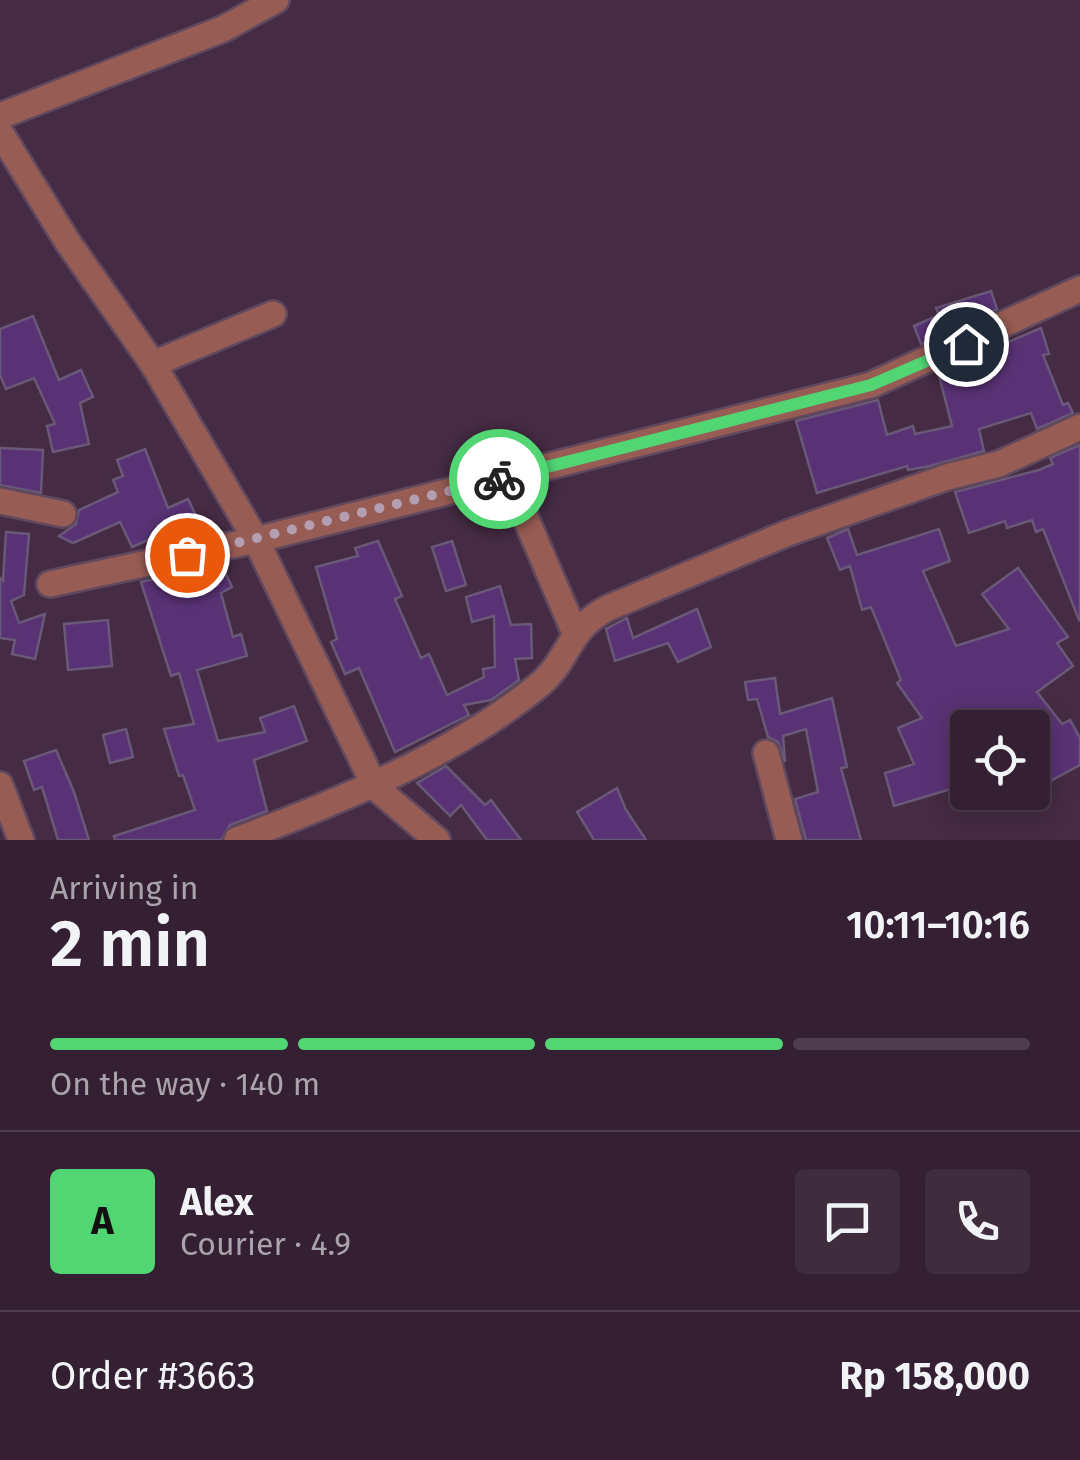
<!DOCTYPE html>
<html lang="en">
<head>
<meta charset="utf-8">
<style>
  :root { --surface:#342032; --page:#3f2d3e; --text:#f1f3f6; --muted:#a9a3ac; --line:#4e3e4d; --accent:#52d673 }
  body { margin:0; font-family:"Fira Sans",sans-serif; background:var(--page); color:var(--text); height:100vh; display:flex; flex-direction:column; font-size:38px; white-space:nowrap }
  * { box-sizing:border-box; margin:0 }
  p { font-size:32px; color:var(--muted) }
  .icon { flex:none; width:55px; height:55px; fill:none; stroke:currentColor; stroke-width:2; stroke-linecap:round; stroke-linejoin:round }
  .map { position:relative; height:840px; overflow:hidden }
  .panel { display:flex; flex-direction:column; background:var(--surface); flex:1 }
  .panel>* { flex:none }
  .buttons { position:absolute; left:950px; top:710px; display:grid; gap:20px }
  .buttons a { display:grid; place-items:center; width:100px; height:100px; border-radius:10px; background:var(--surface); box-shadow:0 5px 25px #0003,0 0 0 2px var(--line); font-size:50px }
  .pin { position:absolute; display:grid; place-items:center; width:85px; height:85px; color:#fff; margin:-42px; border:5px solid #fff; border-radius:50%; box-shadow:0 2px 10px #0007 }
  .courier { position:absolute; display:grid; place-items:center; width:100px; height:100px; margin:-50px; border:8px solid #52d673; border-radius:50%; background:#fff; color:#222; box-shadow:0 2px 12px #0007 }
  .head em { font-style:normal; font-weight:600 }
  .head div { display:flex; flex-direction:column-reverse }
  .head { display:flex; align-items:center; justify-content:space-between; height:170px; padding:0 50px }
  h1 { font-size:65px; font-weight:600; line-height:75px }
  .bar { display:grid; grid-template-columns:repeat(4,1fr); gap:15px 10px; align-content:center; height:120px; padding:0 50px }
  .bar i { height:12px; border-radius:8px; background:var(--line) }
  .bar .selected { background:var(--accent) }
  .bar p { grid-column:span 4 }
  .line { display:flex; align-items:center; gap:25px; padding:0 50px; border-top:2px solid var(--line) }
  .line div { flex:1 }
  .round { display:grid; place-items:center; flex:none; width:105px; height:105px; border-radius:10px; background:var(--page) }
  .map>svg:first-child { display:block }
</style>
</head>
<body>
<div class="map">
<svg width="1080" height="840" viewBox="0 0 1080 840">
  <rect width="100%" height="100%" fill="#452b43"/>
  <!-- building -->
  <g fill="#593275" stroke="#695878" stroke-width="2.5">
    <path d="M 991,291 L 997,309 L 921,344 L 914,326 L 939,315 L 936,308 Z"/>
    <path d="M 33,316 L 59,380 L 81,370 L 93,397 L 80,403 L 89,444 L 53,452 L 47,426 L 55,424 L 34,378 L 6,389 L 0,375 L 0,329 Z"/>
    <path d="M 1041,328 L 1049,354 L 1043,355 L 1063,405 L 1068,403 L 1073,413 L 1037,429 L 1031,413 L 979,429 L 984,451 L 930,466 L 908,470 L 907,466 L 817,493 L 796,421 L 878,400 L 887,435 L 913,426 L 915,434 L 952,426 L 938,372 Z"/>
    <path d="M 1080,445 L 1080,619 L 1079,620 L 1043,529 L 1036,532 L 1032,520 L 1007,528 L 1005,521 L 969,533 L 955,492 L 1039,470 L 1053,464 L 1050,458 Z"/>
    <path d="M 0,448 L 43,450 L 41,493 L 0,485 Z"/>
    <path d="M 145,449 L 168,508 L 188,499 L 198,520 L 176,530 L 180,540 L 158,544 L 155,537 L 132,547 L 120,522 L 73,543 L 59,536 L 76,524 L 79,510 L 118,492 L 113,480 L 123,476 L 117,460 Z"/>
    <path d="M 848,529 L 857,555 L 939,529 L 950,561 L 923,571 L 956,646 L 1009,629 L 982,594 L 1018,568 L 1068,637 L 1057,643 L 1073,666 L 1037,692 L 1062,724 L 1070,720 L 1080,738 L 1080,765 L 1032,791 L 1032,728 L 968,728 L 968,784 L 894,806 L 885,773 L 914,764 L 898,728 L 922,718 L 897,683 L 901,680 L 871,607 L 862,610 L 850,566 L 840,570 L 827,538 Z"/>
    <path d="M 6,532 L 29,534 L 24,595 L 11,601 L 19,623 L 45,614 L 35,659 L 12,654 L 15,640 L 0,638 L 0,578 L 3,581 Z"/>
    <path d="M 378,541 L 402,596 L 395,599 L 421,658 L 429,654 L 447,695 L 484,677 L 483,669 L 495,667 L 494,616 L 472,622 L 466,597 L 500,586 L 511,625 L 531,624 L 532,658 L 515,659 L 519,680 L 491,700 L 464,705 L 469,715 L 395,752 L 359,668 L 345,674 L 331,642 L 337,639 L 316,567 L 358,556 L 355,548 Z"/>
    <path d="M 452,541 L 466,585 L 446,591 L 432,547 Z"/>
    <path d="M 221,564 L 232,587 L 221,593 L 233,637 L 241,634 L 247,656 L 197,670 L 218,741 L 265,732 L 260,718 L 294,706 L 307,741 L 254,760 L 267,811 L 230,825 L 221,840 L 115,840 L 114,836 L 195,810 L 183,775 L 179,776 L 164,729 L 194,724 L 179,673 L 171,676 L 141,582 Z"/>
    <path d="M 697,609 L 711,647 L 678,662 L 668,643 L 615,661 L 606,629 L 627,618 L 633,638 Z"/>
    <path d="M 108,620 L 112,666 L 68,670 L 64,624 Z"/>
    <path d="M 775,678 L 780,714 L 832,698 L 847,767 L 841,768 L 861,840 L 806,840 L 795,799 L 818,792 L 806,729 L 783,736 L 785,762 L 778,742 L 768,737 L 757,699 L 748,700 L 745,682 Z"/>
    <path d="M 126,729 L 133,757 L 110,763 L 103,735 Z"/>
    <path d="M 56,750 L 74,792 L 89,840 L 58,840 L 42,787 L 34,790 L 24,761 Z"/>
    <path d="M 446,766 L 485,805 L 491,800 L 521,840 L 487,840 L 461,805 L 450,816 L 417,783 Z"/>
    <path d="M 617,788 L 626,810 L 646,840 L 594,840 L 577,812 Z"/>
  </g>
  <g fill="none" stroke-linecap="round" stroke-linejoin="round">
    <defs>
      <g id="minor">
        <path d="M 0,116 L 223,29 L 276,0"/>
        <path d="M 0,132 L 67,241 L 153,364 L 256,540 L 375,787 L 437,840"/>
        <path d="M 153,364 L 273,314"/>
        <path d="M 508,477 L 575,633"/>
        <path d="M 0,501 L 63,514"/>
        <path d="M 50,584 L 256,540 L 871,385 L 1080,289"/>
        <path d="M 766,753 L 789,840"/>
        <path d="M 0,785 L 21,840"/>
        <path d="M 237,840 C 343,799 447,759 538,686 C 570,660 566,630 608,608 L 788,533 L 947,477 L 999,464 L 1080,427"/>
      </g>
    </defs>
    <!-- minor casing -->
    <use href="#minor" stroke="#60485e" stroke-width="30"/>
    <!-- minor -->
    <use href="#minor" stroke="#975c54" stroke-width="25"/>
  </g>
  <g fill="none" stroke-linecap="round" stroke-linejoin="round">
    <!-- done -->
    <path stroke="#b49fb2" stroke-width="10" stroke-dasharray="0 18" d="M 187,555 L 499,479"/>
    <!-- route -->
    <path stroke="#52d673" stroke-width="12" d="M 499,479 L 871,385 L 966,344"/>
  </g>
</svg>
<div class="buttons">
<a><svg class="icon" aria-label="locate" viewBox="0 0 24 24"><circle cx="12" cy="12" r="6"/><path d="M12 2v4M12 18v4M2 12h4M18 12h4"/></svg></a>
</div>
<div class="pin" style="left:187px;top:555px;background:#ea580c"><svg class="icon" aria-label="bag" viewBox="0 0 24 24"><path d="M5 8h14l-1 12H6zM9 8a3 3 0 0 1 6 0"/></svg></div>
<div class="pin" style="left:966px;top:344px;background:#1f2937"><svg class="icon" aria-label="home" viewBox="0 0 24 24"><path d="M3 11l9-7 9 7M6 9v11h12V9"/></svg></div>
<div class="courier" style="left:499px;top:479px"><svg class="icon" aria-label="bike" viewBox="0 0 24 24"><circle cx="6" cy="16" r="4"/><circle cx="18" cy="16" r="4"/><path d="M6 16l4-8h5l3 8M10 8l3 8H6M13 5h3"/></svg></div>
</div>
<section class="panel">
<div class="head"><div><h1>2 min</h1><p>Arriving in</p></div><em>10:11–10:16</em></div>
<div class="bar"><i class="selected"></i><i class="selected"></i><i class="selected"></i><i></i><p>On the way · 140 m</p></div>
<div class="line" style="height:180px"><b class="round" style="background:var(--accent);color:#111">A</b><div><b>Alex</b><p>Courier · 4.9</p></div><a class="round"><svg class="icon" aria-label="chat" viewBox="0 0 24 24"><path d="M4 5h16v11H9l-5 4z"/></svg></a><a class="round"><svg class="icon" aria-label="phone" viewBox="0 0 24 24"><path d="M5 4h4l2 5-3 2q2 4 5 5l2-3 5 2v4C11 20 4 13 5 4z"/></svg></a></div>
<div class="line" style="height:130px"><div>Order #3663</div><b>Rp 158,000</b></div>
</section>
</body>
</html>
